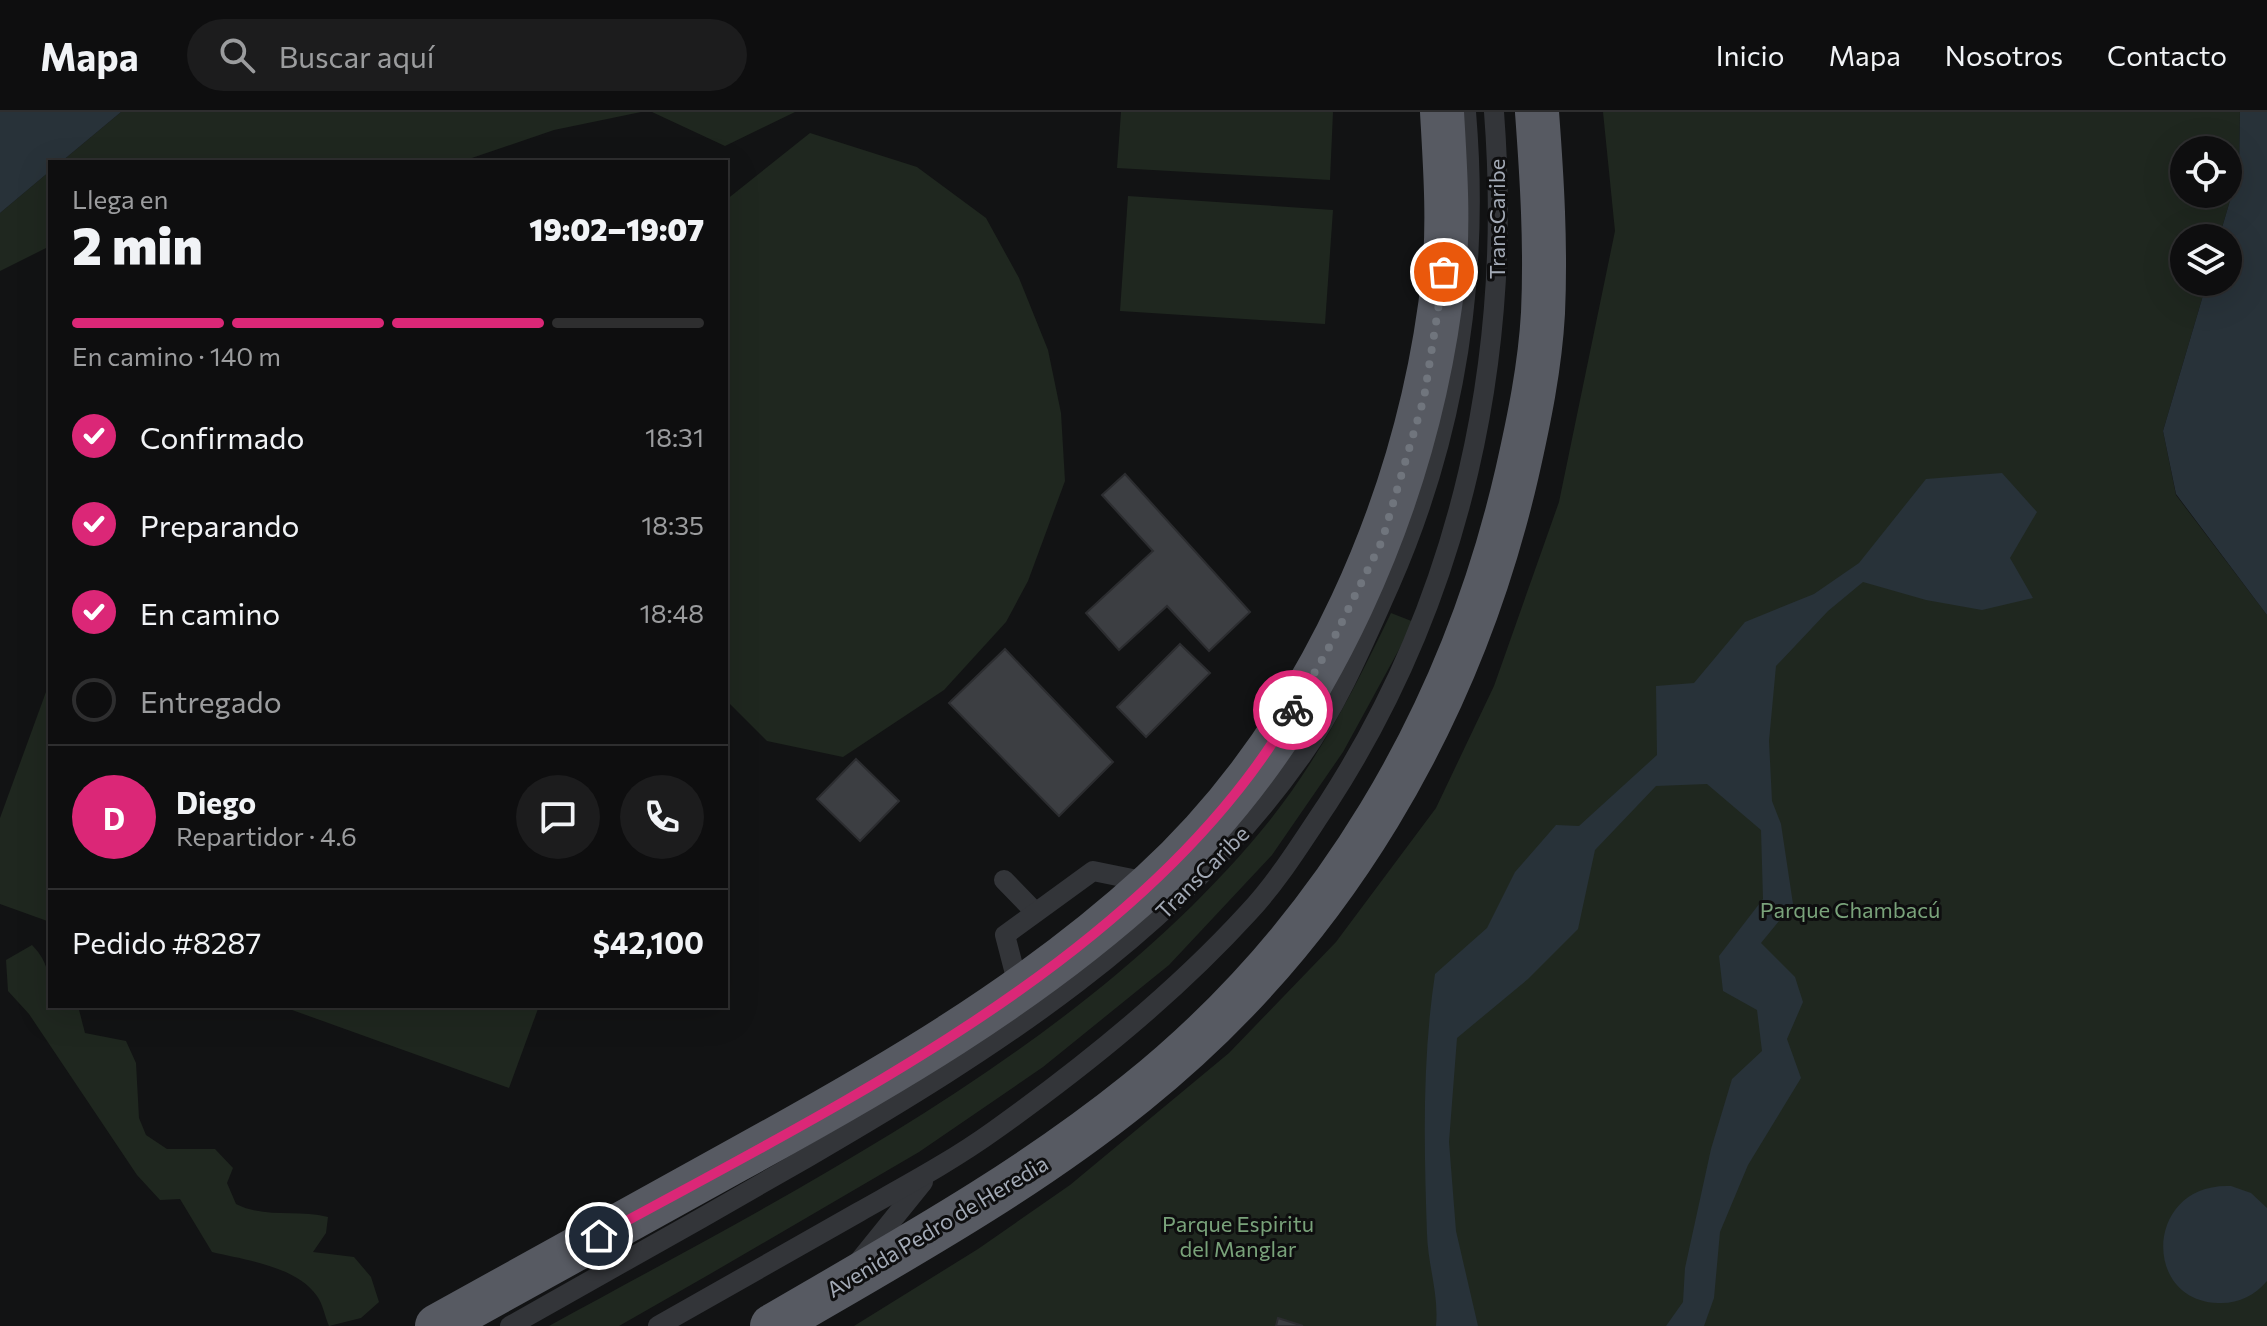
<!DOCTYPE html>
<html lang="es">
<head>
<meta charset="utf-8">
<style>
  :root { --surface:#0e0e0f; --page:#1c1c1d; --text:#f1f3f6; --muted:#9b9c9e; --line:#2e2e2f; --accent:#db2777 }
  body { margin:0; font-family:Commissioner,sans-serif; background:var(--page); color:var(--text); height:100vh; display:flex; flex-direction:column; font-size:30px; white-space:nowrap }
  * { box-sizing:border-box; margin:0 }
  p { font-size:26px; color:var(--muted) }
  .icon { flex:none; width:44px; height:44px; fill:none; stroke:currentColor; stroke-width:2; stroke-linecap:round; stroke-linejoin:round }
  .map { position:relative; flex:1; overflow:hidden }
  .details { position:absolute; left:48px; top:48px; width:680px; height:848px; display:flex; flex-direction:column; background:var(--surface); border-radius:0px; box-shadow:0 8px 32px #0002,0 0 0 2px var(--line) }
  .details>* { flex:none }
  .tools { position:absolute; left:2170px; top:24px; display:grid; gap:16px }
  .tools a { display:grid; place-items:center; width:72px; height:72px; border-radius:50%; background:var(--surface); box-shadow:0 8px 32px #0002,0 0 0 2px var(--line); font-size:40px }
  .pin { position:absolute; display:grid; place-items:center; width:68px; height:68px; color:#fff; margin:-34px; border:4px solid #fff; border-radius:50%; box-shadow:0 2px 8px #0007 }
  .courier { position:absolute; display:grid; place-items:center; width:80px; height:80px; margin:-40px; border:6px solid #db2777; border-radius:50%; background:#fff; color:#222; box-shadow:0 2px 10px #0007 }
  .summary em { font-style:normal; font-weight:800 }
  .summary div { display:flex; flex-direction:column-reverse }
  .summary { display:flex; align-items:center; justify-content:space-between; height:136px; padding:0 24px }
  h1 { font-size:52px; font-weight:800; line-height:60px }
  .bar { display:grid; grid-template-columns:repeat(4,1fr); gap:12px 8px; align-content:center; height:96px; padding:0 24px }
  .bar i { height:10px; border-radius:6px; background:var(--line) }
  .bar .on { background:var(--accent) }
  .bar p { grid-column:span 4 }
  .line { display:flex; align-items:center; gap:20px; padding:0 24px; border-top:2px solid var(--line) }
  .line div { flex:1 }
  .round { display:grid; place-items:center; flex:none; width:84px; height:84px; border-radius:42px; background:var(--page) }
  ol { padding:0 24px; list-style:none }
  li { display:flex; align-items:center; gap:24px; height:88px }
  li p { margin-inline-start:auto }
  li .icon { padding:8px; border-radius:50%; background:var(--accent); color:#fff; stroke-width:4 }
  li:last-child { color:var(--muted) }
  li i { width:44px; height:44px; border:4px solid var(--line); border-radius:50% }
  header { display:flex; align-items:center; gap:48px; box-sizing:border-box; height:112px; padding:0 40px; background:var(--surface); border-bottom:2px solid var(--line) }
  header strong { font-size:38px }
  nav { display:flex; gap:44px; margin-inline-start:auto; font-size:28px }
  .search { width:560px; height:72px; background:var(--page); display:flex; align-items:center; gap:20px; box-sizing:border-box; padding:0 28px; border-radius:44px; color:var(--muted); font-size:30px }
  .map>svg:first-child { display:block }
</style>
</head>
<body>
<header>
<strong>Mapa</strong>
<div class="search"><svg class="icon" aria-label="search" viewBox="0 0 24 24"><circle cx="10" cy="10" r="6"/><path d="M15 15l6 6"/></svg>Buscar aquí</div>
<nav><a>Inicio</a><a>Mapa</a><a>Nosotros</a><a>Contacto</a></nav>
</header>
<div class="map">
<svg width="2267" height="1214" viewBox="0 0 2267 1214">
  <rect width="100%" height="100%" fill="#121314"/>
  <!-- green -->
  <g fill="#1f271f" fill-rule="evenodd">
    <path d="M 121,0 L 641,0 L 554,18 L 460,50 L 61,50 Z"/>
    <path d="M 652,0 L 795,0 L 725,34 Z"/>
    <path d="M 1121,0 L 1333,0 L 1330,68 L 1117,56 Z"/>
    <path d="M 1603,0 L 2240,0 L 2239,58 L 2219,126 L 2184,126 L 2184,170 L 2207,170 L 2163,319 L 2176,383 L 2267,503 L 2267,1214 L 854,1214 L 978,1137 L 1070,1073 L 1229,941 L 1336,830 L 1436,696 L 1494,574 L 1559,390 L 1615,119 ZM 2184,38 L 2228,38 L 2228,82 L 2184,82 Z"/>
    <path d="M 810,21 L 917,55 L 986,106 L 1019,166 L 1048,238 L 1061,301 L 1065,369 L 1028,469 L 1006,510 L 944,578 L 843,645 L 767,629 L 726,588 L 726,88 Z"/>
    <path d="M 50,59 L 50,134 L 0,159 L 0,101 Z"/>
    <path d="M 1128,84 L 1333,98 L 1325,212 L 1120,199 Z"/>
    <path d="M 1391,501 L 1414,510 L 1343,640 L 1272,743 L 1169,853 L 1043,955 L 919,1040 L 710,1162 L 619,1214 L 549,1214 C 795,1079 1079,938 1261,719 C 1316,653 1354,578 1391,501 Z"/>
    <path d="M 50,569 L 50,810 L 0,792 L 0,706 Z"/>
    <path d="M 32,833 C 50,851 50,869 50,894 L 78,894 L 85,921 L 126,929 L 136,951 L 139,1006 L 146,1023 L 167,1037 L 215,1037 L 233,1056 L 227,1071 L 236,1092 C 266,1107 296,1097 328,1105 L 326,1121 L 313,1140 L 354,1145 L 371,1165 L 379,1190 L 361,1206 L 329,1214 C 325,1205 323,1192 317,1184 C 296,1154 245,1148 212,1140 L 180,1087 L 160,1088 L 137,1063 L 29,902 L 8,879 L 6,848 Z"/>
    <path d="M 281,894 L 539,894 L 509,976 Z"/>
  </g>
  <!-- water -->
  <g fill="#283239">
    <path d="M 0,0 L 121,0 L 61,50 L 50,50 L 50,59 L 0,101 Z"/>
    <path d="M 2240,0 L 2267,0 L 2267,503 L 2176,382 L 2163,319 L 2207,170 L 2228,170 L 2228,126 L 2219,126 L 2239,58 Z"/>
    <path d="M 2002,361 L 2037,400 L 2010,446 L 2033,486 L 1982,498 L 1926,488 L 1863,470 L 1828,499 L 1776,554 L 1769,629 L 1772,689 L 1781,712 L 1793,792 L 1761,831 L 1795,865 L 1803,890 L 1787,927 L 1801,966 L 1748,1053 L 1720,1120 L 1714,1186 L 1704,1214 L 1666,1214 L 1683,1190 L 1685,1156 L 1711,1037 L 1732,967 L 1762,939 L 1757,898 L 1723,879 L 1719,844 L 1763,787 L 1761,718 L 1707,672 L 1656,674 L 1595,738 L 1578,817 L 1528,867 L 1457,926 L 1449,1030 L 1456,1119 L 1478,1214 L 1436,1214 C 1439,1182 1428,1154 1427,1122 C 1424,1035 1422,948 1435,862 L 1487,816 L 1515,760 L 1556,713 L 1579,714 L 1657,643 L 1656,574 L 1694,571 L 1745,510 L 1814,482 L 1859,451 L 1926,367 Z"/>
    <path d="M 2231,1074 L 2251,1081 L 2267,1096 L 2267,1169 C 2254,1184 2238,1192 2218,1191 C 2141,1189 2145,1070 2231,1074 Z"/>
  </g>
  <!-- building -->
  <g fill="#3c3e42" stroke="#2c2d30" stroke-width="2">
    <path d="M 1125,362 L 1250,500 L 1209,539 L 1167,494 L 1119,538 L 1086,501 L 1153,439 L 1102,383 Z"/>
    <path d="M 1180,532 L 1210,561 L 1146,625 L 1117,595 Z"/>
    <path d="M 1005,537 L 1113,650 L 1059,704 L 949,591 Z"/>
    <path d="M 856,647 L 899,689 L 860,729 L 817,687 Z"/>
    <path d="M 1278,1206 L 1303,1214 L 1276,1214 Z"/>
  </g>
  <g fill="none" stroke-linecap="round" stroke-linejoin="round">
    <!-- service -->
    <g stroke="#333539" stroke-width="20">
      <path d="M 1004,768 L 1035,800"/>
      <path d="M 1019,877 L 1005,823 L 1093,759 L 1152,771"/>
      <path d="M 860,1148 L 923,1070"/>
      <path d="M 510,1214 C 610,1158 709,1102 808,1045 C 992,938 1177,821 1302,643 C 1339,591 1364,530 1390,472 C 1456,321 1480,164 1466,0"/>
      <path d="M 658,1214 C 725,1176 792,1138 859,1100 C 905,1074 952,1049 995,1018 C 1086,953 1173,883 1248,801 C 1279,768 1303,728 1328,691 C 1462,484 1513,245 1494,0"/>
    </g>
    <!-- trunk -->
    <g stroke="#575a62" stroke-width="44">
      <path d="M 437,1214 C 536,1159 636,1104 735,1049 C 881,969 1029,884 1152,771 C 1319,618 1420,384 1444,162 C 1449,108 1445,53 1442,0"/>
      <path d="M 772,1214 C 897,1141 1023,1072 1136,981 C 1332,824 1461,604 1517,361 C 1529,308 1540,255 1543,201 C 1546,134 1542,67 1537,0"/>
    </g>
  </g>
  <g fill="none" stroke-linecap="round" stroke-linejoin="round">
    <!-- done -->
    <path stroke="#70757d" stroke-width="8" stroke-dasharray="0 14.4" d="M 1293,598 L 1331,532 L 1382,429 L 1424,286 L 1444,160"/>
    <!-- route -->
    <path stroke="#db2777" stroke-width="10" d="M 599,1124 C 840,992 1151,843 1293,598"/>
  </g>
  <g text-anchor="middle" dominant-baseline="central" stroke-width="6" stroke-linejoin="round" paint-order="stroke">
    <!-- street labels -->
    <g font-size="22" fill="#a3aab6" stroke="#0e0e0f">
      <text transform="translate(1496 107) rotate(-90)">TransCaribe</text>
      <text transform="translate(1202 760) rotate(-45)">TransCaribe</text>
      <text transform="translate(937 1114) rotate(-31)">Avenida Pedro de Heredia</text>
    </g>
    <!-- park labels -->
    <g font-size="22" fill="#79a27a" stroke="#0e0e0f">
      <text x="1850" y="797">Parque Chambacú</text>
      <text x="1238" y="1111">Parque Espiritu<tspan x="1238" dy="25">del Manglar</tspan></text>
    </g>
  </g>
</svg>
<div class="tools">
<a><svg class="icon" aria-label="locate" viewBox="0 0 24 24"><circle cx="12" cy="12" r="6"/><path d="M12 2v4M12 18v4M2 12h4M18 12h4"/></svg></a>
<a><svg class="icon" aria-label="layers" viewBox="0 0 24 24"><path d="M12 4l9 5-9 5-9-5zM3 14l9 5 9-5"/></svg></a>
</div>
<div class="pin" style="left:1444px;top:160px;background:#ea580c"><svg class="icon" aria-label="bag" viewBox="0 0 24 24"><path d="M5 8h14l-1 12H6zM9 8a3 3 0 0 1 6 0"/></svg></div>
<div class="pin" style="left:599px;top:1124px;background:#1f2937"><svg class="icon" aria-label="home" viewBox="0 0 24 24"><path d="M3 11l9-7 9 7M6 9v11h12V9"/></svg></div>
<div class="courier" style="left:1293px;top:598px"><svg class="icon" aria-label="bike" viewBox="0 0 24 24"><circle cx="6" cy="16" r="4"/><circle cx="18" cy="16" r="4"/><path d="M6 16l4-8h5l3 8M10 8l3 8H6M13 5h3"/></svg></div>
<section class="details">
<div class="summary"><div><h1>2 min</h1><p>Llega en</p></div><em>19:02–19:07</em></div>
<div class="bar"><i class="on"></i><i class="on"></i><i class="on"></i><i></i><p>En camino · 140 m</p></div>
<ol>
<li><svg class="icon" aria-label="check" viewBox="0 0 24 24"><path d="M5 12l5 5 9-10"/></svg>Confirmado<p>18:31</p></li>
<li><svg class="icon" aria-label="check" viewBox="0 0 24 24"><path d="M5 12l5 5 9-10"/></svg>Preparando<p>18:35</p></li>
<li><svg class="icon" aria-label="check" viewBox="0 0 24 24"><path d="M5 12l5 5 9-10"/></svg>En camino<p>18:48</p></li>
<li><i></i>Entregado</li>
</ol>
<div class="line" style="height:144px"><b class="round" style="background:var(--accent);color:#fff">D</b><div><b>Diego</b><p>Repartidor · 4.6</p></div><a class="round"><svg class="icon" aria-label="chat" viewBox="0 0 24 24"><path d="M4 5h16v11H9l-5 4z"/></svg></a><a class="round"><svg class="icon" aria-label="phone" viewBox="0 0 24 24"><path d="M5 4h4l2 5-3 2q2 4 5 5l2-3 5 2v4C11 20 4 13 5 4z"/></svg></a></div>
<div class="line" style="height:104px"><div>Pedido #8287</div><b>$42,100</b></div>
</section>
</div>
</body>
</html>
